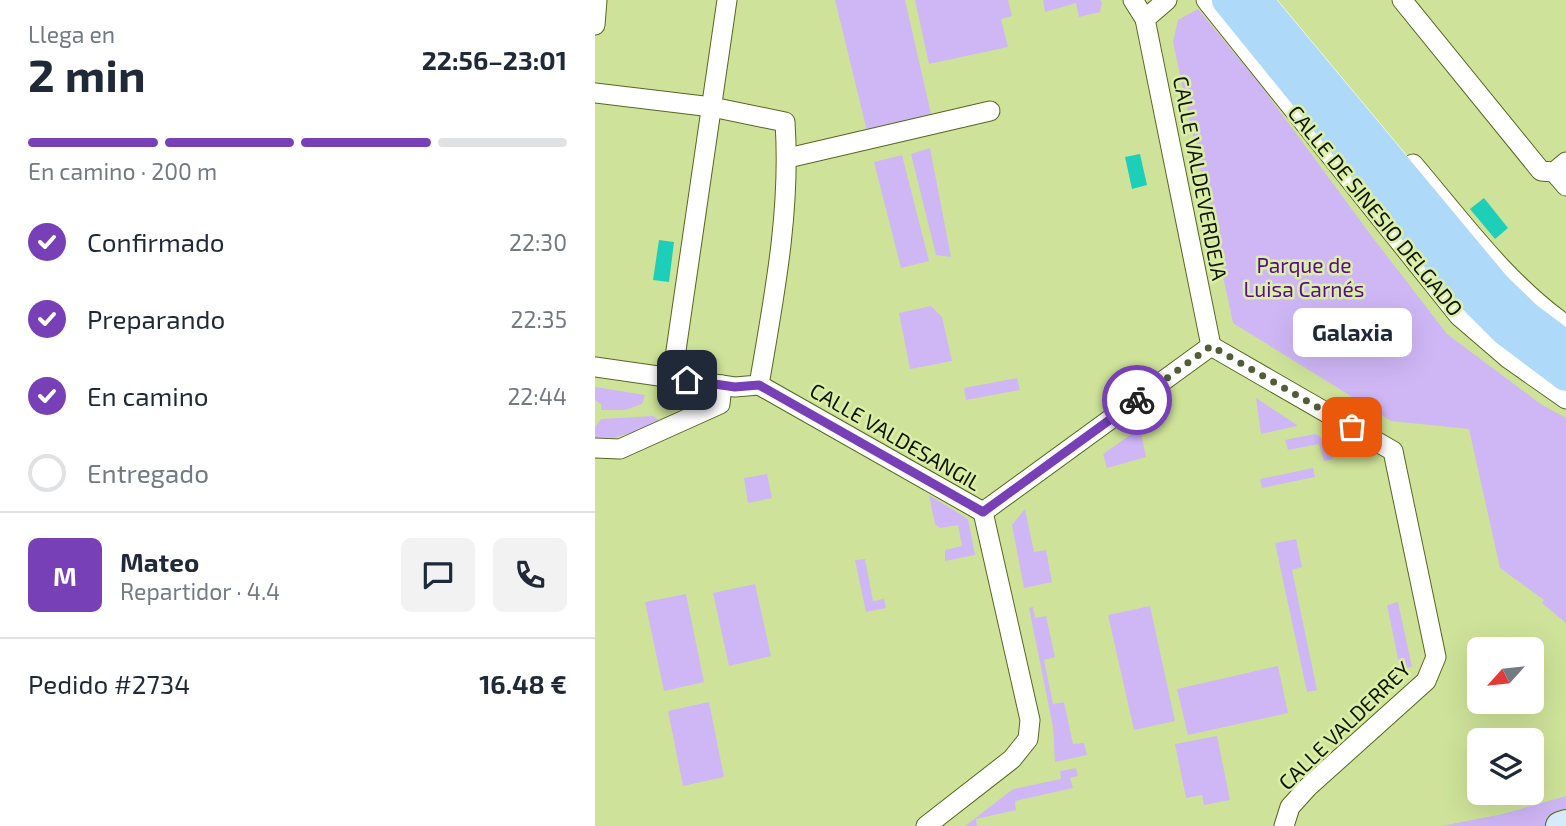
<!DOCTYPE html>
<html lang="es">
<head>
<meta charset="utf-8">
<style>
  :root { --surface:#fff; --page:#f2f2f3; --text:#1f2937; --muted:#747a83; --line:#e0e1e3; --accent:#7740b6 }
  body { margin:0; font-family:"Exo 2",sans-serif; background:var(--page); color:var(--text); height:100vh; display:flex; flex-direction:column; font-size:26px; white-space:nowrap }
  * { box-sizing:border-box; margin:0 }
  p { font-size:23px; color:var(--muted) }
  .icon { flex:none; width:38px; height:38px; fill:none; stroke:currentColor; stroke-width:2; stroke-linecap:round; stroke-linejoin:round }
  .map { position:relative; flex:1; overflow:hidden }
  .details { display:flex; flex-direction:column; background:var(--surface); width:595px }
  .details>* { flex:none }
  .needle { width:46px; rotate:243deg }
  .tools { position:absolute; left:872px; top:637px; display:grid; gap:14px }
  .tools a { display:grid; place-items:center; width:77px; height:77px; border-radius:10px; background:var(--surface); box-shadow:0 7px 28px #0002; font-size:35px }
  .pin { position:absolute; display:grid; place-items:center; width:60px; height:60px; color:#fff; margin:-30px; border-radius:14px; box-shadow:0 4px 10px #0006 }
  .courier { position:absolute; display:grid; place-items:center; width:70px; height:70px; margin:-35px; border:5px solid #7740b6; border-radius:50%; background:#fff; color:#222; box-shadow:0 2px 9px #0007 }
  .bubble { position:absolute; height:49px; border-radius:10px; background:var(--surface); box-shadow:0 7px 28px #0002; font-size:23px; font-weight:700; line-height:49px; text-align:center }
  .head em { font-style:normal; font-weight:700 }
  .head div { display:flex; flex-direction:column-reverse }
  .head { display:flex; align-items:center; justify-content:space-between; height:119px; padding:0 28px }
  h1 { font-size:46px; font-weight:700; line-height:52px }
  .bar { display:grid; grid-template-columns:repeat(4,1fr); gap:10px 7px; align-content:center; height:84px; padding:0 28px }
  .bar i { height:9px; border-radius:5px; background:var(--line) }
  .bar .selected { background:var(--accent) }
  .bar p { grid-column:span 4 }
  .line { display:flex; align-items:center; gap:18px; padding:0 28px; border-top:2px solid var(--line) }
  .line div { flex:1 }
  .round { display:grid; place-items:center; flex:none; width:74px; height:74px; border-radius:10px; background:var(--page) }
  ol { padding:0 28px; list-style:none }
  li { display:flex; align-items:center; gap:21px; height:77px }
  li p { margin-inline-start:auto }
  li .icon { padding:7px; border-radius:50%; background:var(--accent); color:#fff; stroke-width:4 }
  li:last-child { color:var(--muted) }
  li i { width:38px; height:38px; border:4px solid var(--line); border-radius:50% }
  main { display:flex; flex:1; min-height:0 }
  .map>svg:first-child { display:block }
</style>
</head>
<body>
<main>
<section class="details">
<div class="head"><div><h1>2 min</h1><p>Llega en</p></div><em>22:56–23:01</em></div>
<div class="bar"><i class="selected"></i><i class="selected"></i><i class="selected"></i><i></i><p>En camino · 200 m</p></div>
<ol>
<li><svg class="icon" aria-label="check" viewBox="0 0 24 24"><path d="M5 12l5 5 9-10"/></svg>Confirmado<p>22:30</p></li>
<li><svg class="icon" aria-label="check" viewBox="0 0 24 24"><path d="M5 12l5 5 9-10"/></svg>Preparando<p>22:35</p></li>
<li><svg class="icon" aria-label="check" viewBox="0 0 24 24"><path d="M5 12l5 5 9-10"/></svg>En camino<p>22:44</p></li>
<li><i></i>Entregado</li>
</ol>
<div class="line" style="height:126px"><b class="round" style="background:var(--accent);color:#fff">M</b><div><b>Mateo</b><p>Repartidor · 4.4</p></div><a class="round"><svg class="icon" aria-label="chat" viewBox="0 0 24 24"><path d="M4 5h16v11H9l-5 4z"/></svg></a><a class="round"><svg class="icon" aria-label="phone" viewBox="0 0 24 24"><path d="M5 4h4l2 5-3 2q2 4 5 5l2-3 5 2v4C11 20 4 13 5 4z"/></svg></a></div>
<div class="line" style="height:91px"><div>Pedido #2734</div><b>16.48 €</b></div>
</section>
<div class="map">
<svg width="971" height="826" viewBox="0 0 971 826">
  <rect width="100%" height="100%" fill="#cee399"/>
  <!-- green -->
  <g fill="#cfb7f6">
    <path d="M 240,0 L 310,0 L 336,114 L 272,131 Z"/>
    <path d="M 320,0 L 413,0 L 417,16 L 406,19 L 413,47 L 334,64 Z"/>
    <path d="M 448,0 L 505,0 L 507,2 L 505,12 L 484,17 L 481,3 L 450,12 Z"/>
    <path d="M 603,9 L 664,83 L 775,234 L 852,334 L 947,405 L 971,418 L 971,623 L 947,603 L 949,600 L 905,568 L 874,429 L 796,421 L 638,323 L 578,42 L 583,20 Z"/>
    <path d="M 335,148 L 356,257 L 341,255 L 316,154 Z"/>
    <path d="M 307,155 L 334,261 L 306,268 L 279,162 Z"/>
    <path d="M 336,306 L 347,317 L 357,361 L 315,369 L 304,313 Z"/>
    <path d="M 422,378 L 425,390 L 371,400 L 369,388 Z"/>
    <path d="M 0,387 L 50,395 L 47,404 L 30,410 L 6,410 L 6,404 L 0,400 Z"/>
    <path d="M 661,398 L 702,425 L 702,426 L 666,434 Z"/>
    <path d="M 58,416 L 68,423 L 18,438 L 0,437 L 0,427 L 6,419 Z"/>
    <path d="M 545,428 L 551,457 L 512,468 L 508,454 Z"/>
    <path d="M 720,434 L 737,444 L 738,459 L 729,461 L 724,444 L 693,450 L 690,440 Z"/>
    <path d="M 718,468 L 720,477 L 667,488 L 665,479 Z"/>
    <path d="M 172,474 L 177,498 L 153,503 L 149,478 Z"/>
    <path d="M 334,495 L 373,519 L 380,555 L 350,561 L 350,550 L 367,546 L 363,525 L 345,528 L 340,524 Z"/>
    <path d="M 430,509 L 439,552 L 451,550 L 457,582 L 429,588 L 417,525 Z"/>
    <path d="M 701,539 L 707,567 L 697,570 L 722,690 L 712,692 L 680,543 Z"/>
    <path d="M 270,559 L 278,601 L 289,599 L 291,608 L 271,612 L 260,560 Z"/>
    <path d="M 160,584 L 176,656 L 134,666 L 118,593 Z"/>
    <path d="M 91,594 L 109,682 L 69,691 L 50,602 Z"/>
    <path d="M 803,602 L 817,667 L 805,668 L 792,605 Z"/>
    <path d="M 555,606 L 580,721 L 539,730 L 513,615 Z"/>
    <path d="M 438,607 L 440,618 L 451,616 L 460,657 L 449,660 L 458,704 L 469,702 L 478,744 L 489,743 L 492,755 L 460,762 L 458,727 L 434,608 Z"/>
    <path d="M 683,666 L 693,713 L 593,735 L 582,689 Z"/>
    <path d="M 114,702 L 129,777 L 88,786 L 73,711 Z"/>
    <path d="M 622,736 L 635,800 L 609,805 L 607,795 L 591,798 L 580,744 Z"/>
    <path d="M 481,768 L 483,776 L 475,778 L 478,788 L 420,801 L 421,810 L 381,819 L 382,826 L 370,826 L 418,789 L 466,779 L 465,771 Z"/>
    <path d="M 971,796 L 971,819 L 952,826 L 846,826 L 908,814 Z"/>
  </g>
  <!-- water -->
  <g fill="#1dcfb9">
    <path d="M 545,154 L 552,185 L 537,189 L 530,157 Z"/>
    <path d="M 889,198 L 913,228 L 900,239 L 875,209 Z"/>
    <path d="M 64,240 L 79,242 L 74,282 L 58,280 Z"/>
  </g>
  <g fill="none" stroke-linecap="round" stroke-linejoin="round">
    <defs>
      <g id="street">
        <path d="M 538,0 L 550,19"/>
        <path d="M 572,0 L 550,19 L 616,346"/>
        <path d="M 611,0 L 864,316 L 914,359 L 971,399"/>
        <path d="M 807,0 L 946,171 L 959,172 L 971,162"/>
        <path d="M 0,25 L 2,0"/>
        <path d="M 0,93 L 117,107 L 190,122 C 196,211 179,297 164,385 L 140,387 L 0,367"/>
        <path d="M 193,158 L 395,111"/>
        <path d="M 818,164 C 865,219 911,283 971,325"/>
        <path d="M 959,172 L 971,186"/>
        <path d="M 616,346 L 798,451 L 841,657 L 831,681 L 713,787 L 695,807 L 689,826"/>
        <path d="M 77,378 L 132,0"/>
        <path d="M 164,385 L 388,512"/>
        <path d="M 0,448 L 25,449 L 125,404 L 127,385"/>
        <path d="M 388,512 L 616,346"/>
        <path d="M 331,826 L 417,759 L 433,739 L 435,720 L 388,512"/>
      </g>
      <path id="secondary" d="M 965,826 L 971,824"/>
      <g id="primary">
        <path d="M 633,0 L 858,277 L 911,330 L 971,375"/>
        <path d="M 661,0 L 900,287 L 931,317 L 971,347"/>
      </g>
    </defs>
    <!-- street casing -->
    <use href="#street" stroke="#56661f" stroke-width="21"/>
    <!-- secondary casing -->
    <use href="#secondary" stroke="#56661f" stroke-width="30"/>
    <!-- primary casing -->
    <use href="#primary" stroke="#fff" stroke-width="33"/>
    <!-- street -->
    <use href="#street" stroke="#fff" stroke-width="19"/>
    <!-- secondary -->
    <use href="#secondary" stroke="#d7ecfb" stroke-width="28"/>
    <!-- primary -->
    <use href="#primary" stroke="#afd9f8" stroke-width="32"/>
  </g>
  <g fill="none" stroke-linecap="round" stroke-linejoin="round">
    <!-- done -->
    <path stroke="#525d36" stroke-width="7" stroke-dasharray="0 12.6" d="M 542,400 L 616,346 L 757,427"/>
    <!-- route -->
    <path stroke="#7740b6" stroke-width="9" d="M 92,380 L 140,387 L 164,385 L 388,512 L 542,400"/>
  </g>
  <g text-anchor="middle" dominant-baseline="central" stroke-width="5" stroke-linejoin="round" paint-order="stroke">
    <!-- street labels -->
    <g font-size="21" fill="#0f1500" stroke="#dbf0a6">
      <text transform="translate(606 178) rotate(79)">CALLE VALDEVERDEJA</text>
      <text transform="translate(781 210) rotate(51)">CALLE DE SINESIO DELGADO</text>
      <text transform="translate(301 436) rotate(30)">CALLE VALDESANGIL</text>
      <text transform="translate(749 725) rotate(-44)">CALLE VALDERREY</text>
    </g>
    <!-- park labels -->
    <g font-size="21" fill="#590898" stroke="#dbf0a6">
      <text x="709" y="264">Parque de<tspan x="709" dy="24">Luisa Carnés</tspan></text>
    </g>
  </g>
</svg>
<div class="tools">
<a><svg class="needle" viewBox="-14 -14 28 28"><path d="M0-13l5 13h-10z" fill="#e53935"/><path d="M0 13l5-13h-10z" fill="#747a83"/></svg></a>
<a><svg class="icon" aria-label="layers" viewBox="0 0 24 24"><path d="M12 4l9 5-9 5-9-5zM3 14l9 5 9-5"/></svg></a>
</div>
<div class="pin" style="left:757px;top:427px;background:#ea580c"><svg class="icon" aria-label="bag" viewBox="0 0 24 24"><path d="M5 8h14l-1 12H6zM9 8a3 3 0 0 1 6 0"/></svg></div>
<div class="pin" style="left:92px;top:380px;background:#1f2937"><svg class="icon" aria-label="home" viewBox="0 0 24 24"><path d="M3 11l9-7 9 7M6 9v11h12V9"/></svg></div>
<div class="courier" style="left:542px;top:400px"><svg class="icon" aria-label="bike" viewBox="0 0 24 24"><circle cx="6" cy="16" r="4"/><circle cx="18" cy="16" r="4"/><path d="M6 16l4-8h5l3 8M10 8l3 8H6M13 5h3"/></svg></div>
<div class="bubble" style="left:698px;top:308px;width:119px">Galaxia</div>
</div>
</main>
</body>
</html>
